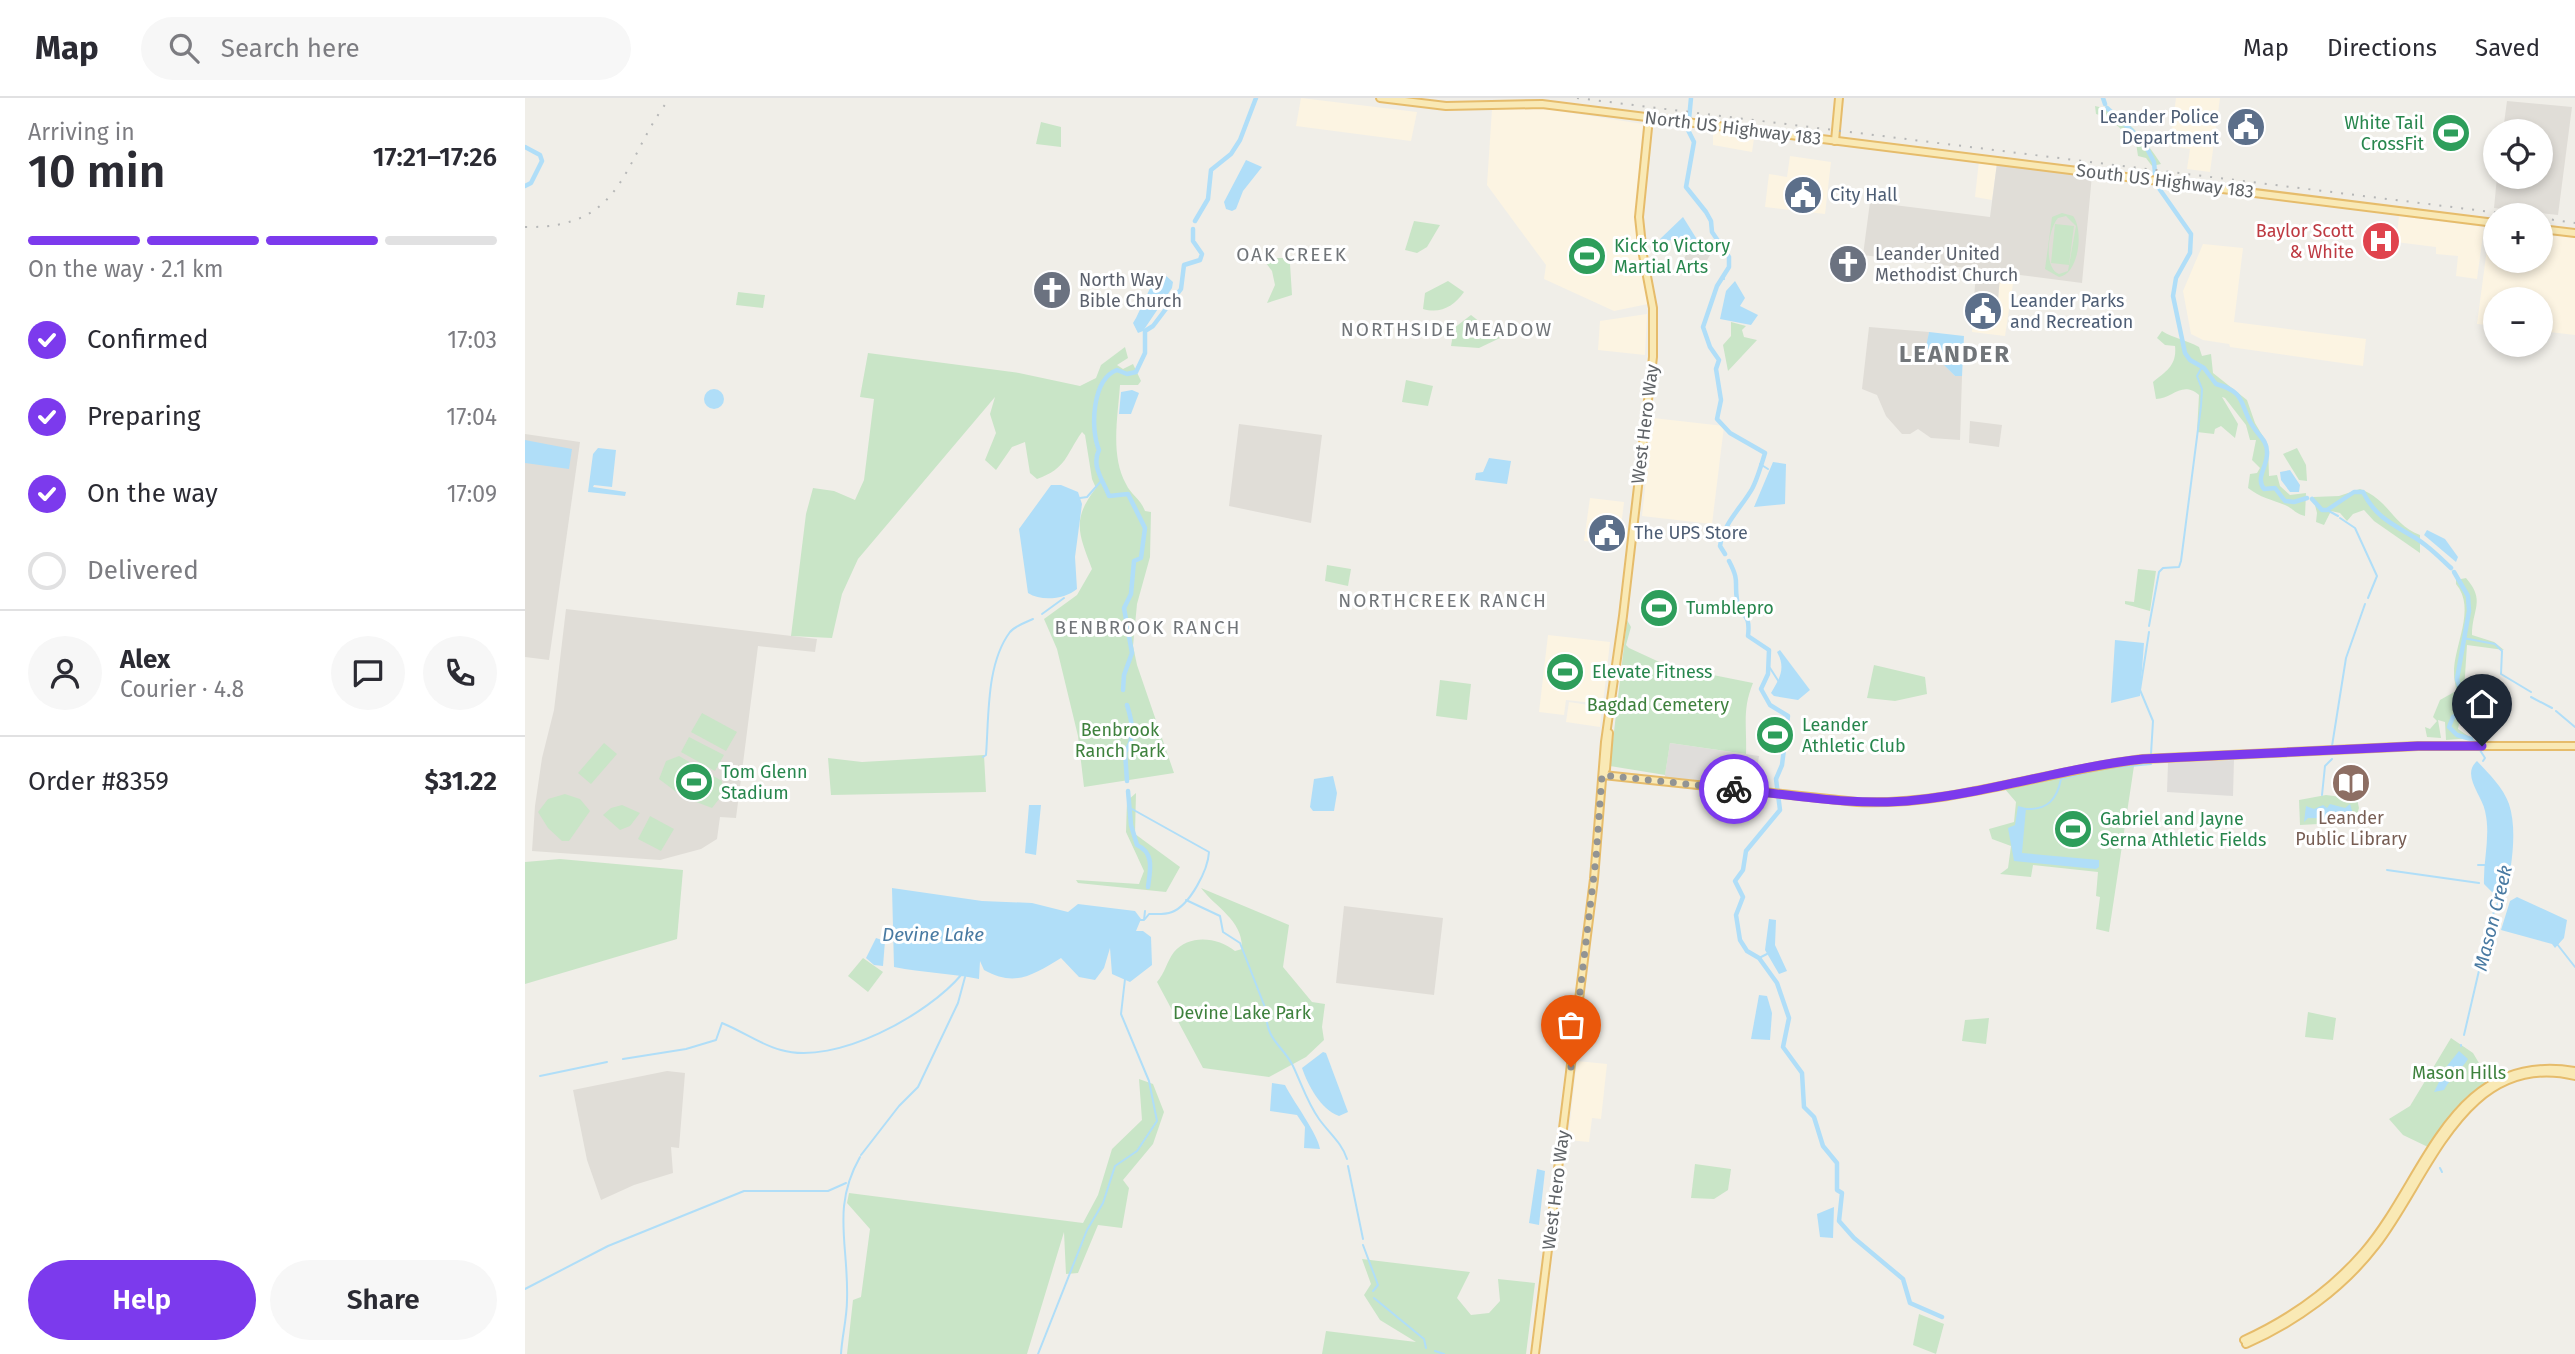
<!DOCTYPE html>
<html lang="en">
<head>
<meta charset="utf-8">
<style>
  :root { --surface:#fff; --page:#f7f7f7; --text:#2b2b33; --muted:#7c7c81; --line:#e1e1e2; --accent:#7c3aed }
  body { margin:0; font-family:"Fira Sans",sans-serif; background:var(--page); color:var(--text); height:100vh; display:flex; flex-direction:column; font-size:26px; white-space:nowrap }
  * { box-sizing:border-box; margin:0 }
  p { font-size:23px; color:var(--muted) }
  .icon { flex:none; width:38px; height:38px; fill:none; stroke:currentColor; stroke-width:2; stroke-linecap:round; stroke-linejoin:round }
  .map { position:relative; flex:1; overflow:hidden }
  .drawer { display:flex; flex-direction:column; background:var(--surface); width:525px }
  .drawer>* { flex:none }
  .buttons { position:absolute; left:1958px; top:21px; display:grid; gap:14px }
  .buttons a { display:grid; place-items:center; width:70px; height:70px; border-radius:50%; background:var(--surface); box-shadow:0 4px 10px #0003; font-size:35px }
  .pin { position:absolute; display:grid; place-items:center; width:60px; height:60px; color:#fff; margin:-72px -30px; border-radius:50% 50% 50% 0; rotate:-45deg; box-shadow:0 0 7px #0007 }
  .pin .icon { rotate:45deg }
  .courier { position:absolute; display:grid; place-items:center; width:70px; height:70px; margin:-35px; border:5px solid #7c3aed; border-radius:50%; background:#fff; color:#222; box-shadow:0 2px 9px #0007 }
  .overview em { font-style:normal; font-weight:600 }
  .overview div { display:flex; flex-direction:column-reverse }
  .overview { display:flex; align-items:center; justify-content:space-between; height:119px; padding:0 28px }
  h1 { font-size:46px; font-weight:600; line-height:52px }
  .bar { display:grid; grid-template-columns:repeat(4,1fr); gap:10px 7px; align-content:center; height:84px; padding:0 28px }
  .bar i { height:9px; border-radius:5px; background:var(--line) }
  .bar .selected { background:var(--accent) }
  .bar p { grid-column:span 4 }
  .line { display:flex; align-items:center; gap:18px; padding:0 28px; border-top:2px solid var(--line) }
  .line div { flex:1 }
  .round { display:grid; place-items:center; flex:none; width:74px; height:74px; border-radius:37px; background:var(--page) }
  ol { padding:0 28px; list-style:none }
  li { display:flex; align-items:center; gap:21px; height:77px }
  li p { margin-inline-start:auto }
  li .icon { padding:7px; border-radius:50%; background:var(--accent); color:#fff; stroke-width:4 }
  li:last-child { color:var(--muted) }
  li i { width:38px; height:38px; border:4px solid var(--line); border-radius:50% }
  .cta { display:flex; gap:14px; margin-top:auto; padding:14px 28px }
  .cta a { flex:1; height:80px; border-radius:42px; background:var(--accent); color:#fff; font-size:28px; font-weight:600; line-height:80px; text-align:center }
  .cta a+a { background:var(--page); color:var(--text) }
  header { display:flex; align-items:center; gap:42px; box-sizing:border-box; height:98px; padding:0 35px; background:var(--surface); border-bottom:2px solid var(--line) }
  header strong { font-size:33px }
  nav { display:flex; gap:38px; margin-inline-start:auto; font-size:24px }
  .search { width:490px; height:63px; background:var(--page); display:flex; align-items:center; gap:18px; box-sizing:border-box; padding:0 24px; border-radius:38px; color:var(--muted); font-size:26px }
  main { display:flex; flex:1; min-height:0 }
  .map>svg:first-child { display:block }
</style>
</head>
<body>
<header>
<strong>Map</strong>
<div class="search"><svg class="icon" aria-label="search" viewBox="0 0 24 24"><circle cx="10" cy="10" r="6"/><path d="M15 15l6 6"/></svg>Search here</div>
<nav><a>Map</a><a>Directions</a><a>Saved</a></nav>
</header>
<main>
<section class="drawer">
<div class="overview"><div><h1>10 min</h1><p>Arriving in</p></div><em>17:21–17:26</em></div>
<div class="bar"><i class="selected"></i><i class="selected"></i><i class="selected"></i><i></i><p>On the way · 2.1 km</p></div>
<ol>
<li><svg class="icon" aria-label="check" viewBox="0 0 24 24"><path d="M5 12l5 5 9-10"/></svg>Confirmed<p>17:03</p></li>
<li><svg class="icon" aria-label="check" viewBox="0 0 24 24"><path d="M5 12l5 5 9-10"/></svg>Preparing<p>17:04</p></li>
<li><svg class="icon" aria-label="check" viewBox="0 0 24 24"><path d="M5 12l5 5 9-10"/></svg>On the way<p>17:09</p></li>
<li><i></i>Delivered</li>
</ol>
<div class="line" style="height:126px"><a class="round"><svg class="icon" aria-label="person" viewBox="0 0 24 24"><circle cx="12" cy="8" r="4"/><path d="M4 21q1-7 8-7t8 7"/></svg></a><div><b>Alex</b><p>Courier · 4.8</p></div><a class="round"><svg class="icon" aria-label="chat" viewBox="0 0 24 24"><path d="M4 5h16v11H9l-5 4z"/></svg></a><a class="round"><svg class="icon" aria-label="phone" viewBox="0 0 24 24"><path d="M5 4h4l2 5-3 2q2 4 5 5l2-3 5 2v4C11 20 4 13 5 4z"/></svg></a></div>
<div class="line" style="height:91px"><div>Order #8359</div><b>$31.22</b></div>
<div class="cta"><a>Help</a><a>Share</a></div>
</section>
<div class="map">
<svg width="2050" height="1256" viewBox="0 0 2050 1256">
  <rect width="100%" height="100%" fill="#f0eee8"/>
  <!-- commercial -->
  <g fill="#fcf4e2">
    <path d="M 776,0 L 892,14 L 886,43 L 771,28 Z"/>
    <path d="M 1651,0 L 1695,0 L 1685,74 L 1662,71 L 1665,51 L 1645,48 Z"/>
    <path d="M 967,11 L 1021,11 L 1118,26 L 1110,116 L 1123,206 L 1089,213 L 1019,181 L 1021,167 L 962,87 Z"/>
    <path d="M 1188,28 L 1230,33 L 1227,54 L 1188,47 Z"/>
    <path d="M 1265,58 L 1306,64 L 1300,116 L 1240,109 L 1244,76 L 1262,79 Z"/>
    <path d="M 1454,63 L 1472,65 L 1467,102 L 1450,99 Z"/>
    <path d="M 1874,118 L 1959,129 L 1952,181 L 1931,178 L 1933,158 L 1911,156 L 1911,149 L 1871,144 Z"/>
    <path d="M 1965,128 L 1970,129 L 1970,163 L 2016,163 L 2016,134 L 2050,138 L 2050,237 L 2016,233 L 2016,201 L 1970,201 L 1970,228 L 1952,226 Z"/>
    <path d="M 1678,146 L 1718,150 L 1709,224 L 1841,241 L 1838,268 L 1705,249 L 1704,246 L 1678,242 L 1666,236 L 1658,193 Z"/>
    <path d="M 1475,178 L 1489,179 L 1480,238 L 1447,234 L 1449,200 L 1473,202 Z"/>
    <path d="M 1122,216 L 1120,257 L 1073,252 L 1075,223 Z"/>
    <path d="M 1128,320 L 1199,328 L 1187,426 L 1117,418 Z"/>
    <path d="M 1065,400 L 1099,404 L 1094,446 L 1059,443 Z"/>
    <path d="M 1023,537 L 1085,544 L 1078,606 L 1041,602 L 1039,617 L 1014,614 Z"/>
    <path d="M 1044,604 L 1077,609 L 1075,629 L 1041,624 Z"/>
    <path d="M 1052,963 L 1082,966 L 1076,1021 L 1067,1020 L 1064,1044 L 1043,1042 Z"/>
  </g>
  <!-- industrial -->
  <g fill="#dfddda">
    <path d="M 1145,645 L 1234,658 L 1229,693 L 1139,683 Z"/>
    <path d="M 1709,662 L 1708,698 L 1642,694 L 1643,665 Z"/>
  </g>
  <!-- education -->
  <g fill="#e0ddd7">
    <path d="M 1982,3 L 2047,9 L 2033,117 L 1969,110 L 1972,79 L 2016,79 L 2016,33 L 1978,33 Z"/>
    <path d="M 1472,65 L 1567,77 L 1557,185 L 1338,157 L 1345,104 L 1465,119 Z"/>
    <path d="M 1166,148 L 1180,150 L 1185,157 L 1173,178 L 1156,166 Z"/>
    <path d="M 1451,176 L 1475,178 L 1473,202 L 1449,200 Z"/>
    <path d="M 1344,229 L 1404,234 L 1402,249 L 1430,278 L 1437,278 L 1435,342 L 1406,340 L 1393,331 L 1385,336 L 1377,336 L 1361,318 L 1352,297 L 1337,291 Z"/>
    <path d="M 1445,323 L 1477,327 L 1474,349 L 1444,345 Z"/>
    <path d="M 714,326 L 797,337 L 786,425 L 704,408 Z"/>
    <path d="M 0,336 L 55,344 L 24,562 L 0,559 Z"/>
    <path d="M 41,511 L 292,541 L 290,554 L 233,548 L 211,720 L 195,719 L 192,741 L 176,751 L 135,762 L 7,753 L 10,708 L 17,660 L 29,612 Z"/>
    <path d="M 819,808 L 918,820 L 909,897 L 811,885 Z"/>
    <path d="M 142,973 L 160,975 L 154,1050 L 146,1049 L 148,1075 L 109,1087 L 76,1102 L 62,1062 L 48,992 Z"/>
  </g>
  <!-- green -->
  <g fill="#c9e5c7" fill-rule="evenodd">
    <path d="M 1570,8 C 1599,13 1621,43 1636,66 L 1627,68 L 1621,60 L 1613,58 L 1611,45 L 1584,20 L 1571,16 Z"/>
    <path d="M 516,24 L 536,29 L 536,49 L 511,46 Z"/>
    <path d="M 1537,115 L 1548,118 C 1559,132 1554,176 1534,179 L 1520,171 L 1527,119 ZM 1541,118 L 1551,128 L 1543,173 L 1534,176 C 1518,170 1523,131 1533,120 Z"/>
    <path d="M 889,123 L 915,127 L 902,149 L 892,155 L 880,152 Z"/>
    <path d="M 1530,126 L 1549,128 L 1544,167 L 1526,165 Z"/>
    <path d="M 749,160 L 759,160 L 765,166 L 767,197 L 742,205 L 750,187 L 747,173 L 738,161 Z"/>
    <path d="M 923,183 L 939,194 C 929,208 916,216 898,211 L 900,195 Z"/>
    <path d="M 213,194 L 240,197 L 238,210 L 211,207 Z"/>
    <path d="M 946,217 L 975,240 L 954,250 L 926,248 L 929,230 Z"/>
    <path d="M 1206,224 L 1221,228 L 1217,232 L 1219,239 L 1232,242 L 1203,273 L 1198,247 L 1206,238 Z"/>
    <path d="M 1637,233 C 1648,240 1661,242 1674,249 L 1677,258 L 1686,256 L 1688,275 L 1722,302 L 1730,325 L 1743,347 L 1744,378 L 1752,377 L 1755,388 L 1765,397 L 1781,395 L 1780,418 C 1770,416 1768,410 1760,407 C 1745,401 1736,400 1723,390 L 1725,376 L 1732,375 L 1735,370 L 1727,362 L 1731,342 L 1725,342 L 1721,327 L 1700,300 L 1697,299 L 1713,326 L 1710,340 L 1696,328 L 1690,331 L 1689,336 L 1672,334 L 1674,297 C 1657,282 1647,301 1631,301 L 1628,284 C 1642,273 1652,267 1650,248 L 1640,247 L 1632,240 Z"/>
    <path d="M 600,249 L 603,260 L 592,267 L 598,271 L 608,266 L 616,283 L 613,287 L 595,287 C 593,318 585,357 601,386 C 606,397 615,400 620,413 L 626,414 L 625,459 L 612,506 L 608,548 L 612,567 L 649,675 L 559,689 L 553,638 L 532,551 L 519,521 L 552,497 L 567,471 C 554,436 546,422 571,390 L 567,381 L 560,337 L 557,334 C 540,358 542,370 512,381 L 505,375 L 500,344 L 487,349 L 471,372 L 460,362 L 471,335 L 465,316 L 470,299 L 333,461 L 317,496 L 307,540 L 266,538 L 281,416 L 288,390 L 309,393 L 330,402 L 339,382 L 349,301 L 335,299 L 343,255 L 494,275 L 555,288 L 571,280 L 576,267 Z"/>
    <path d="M 881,282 L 908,288 L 903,308 L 877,304 Z"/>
    <path d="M 1772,350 L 1781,367 L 1782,383 L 1774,382 L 1758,356 Z"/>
    <path d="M 1835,391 C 1865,402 1866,426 1895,437 L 1895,455 L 1849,423 L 1839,412 L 1828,416 L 1822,423 L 1815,415 L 1806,413 L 1799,427 L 1791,424 L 1792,415 L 1788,399 L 1814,398 Z"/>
    <path d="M 802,467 L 826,471 L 823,488 L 800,483 Z"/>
    <path d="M 1613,471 L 1631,473 L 1625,513 L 1600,506 L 1600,503 L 1609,504 Z"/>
    <path d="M 1941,480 C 1961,503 1947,511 1947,537 L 1969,544 L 1979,552 L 1942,547 L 1939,593 L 1948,607 L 1935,621 L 1933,631 L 1946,640 L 1921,642 L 1920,624 L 1913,622 L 1916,640 L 1902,639 L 1900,629 L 1905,631 L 1912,623 L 1908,619 L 1915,602 L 1931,593 C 1931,586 1929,583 1929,576 C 1928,548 1952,511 1931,486 L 1931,482 Z"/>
    <path d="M 1102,522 L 1106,529 L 1101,547 L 1104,550 L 1143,568 L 1228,585 C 1217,612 1222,627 1221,656 L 1145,645 L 1140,677 L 1085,668 Z"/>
    <path d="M 1349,567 L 1400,579 L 1402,596 L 1370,603 L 1342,600 Z"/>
    <path d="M 915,582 L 946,586 L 942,622 L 911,618 Z"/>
    <path d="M 177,615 L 212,634 L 201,653 L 166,634 Z"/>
    <path d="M 164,639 L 199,657 L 190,673 L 156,654 Z"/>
    <path d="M 79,645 L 92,656 L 66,686 L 53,675 Z"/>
    <path d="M 459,657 L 461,694 L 306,697 L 303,660 L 337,664 Z"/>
    <path d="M 154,658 L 197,683 L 198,696 L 187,710 L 158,699 L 134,681 L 141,663 Z"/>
    <path d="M 1609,668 L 1584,834 L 1571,831 L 1575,799 L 1571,798 L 1573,774 L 1508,767 L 1506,779 L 1475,776 L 1483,770 L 1486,748 L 1467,741 L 1464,731 L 1489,724 L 1491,704 L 1479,690 L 1576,670 Z"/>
    <path d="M 611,695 L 610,736 L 655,769 L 641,794 L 553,785 L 551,782 L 614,786 L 619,773 L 601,734 L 602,703 Z"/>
    <path d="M 40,696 L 55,701 L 65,713 L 44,743 L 37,743 L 23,730 L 13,714 L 23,701 Z"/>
    <path d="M 1801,697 L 1832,701 L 1834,710 L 1830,724 L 1775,727 L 1774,702 Z"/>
    <path d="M 97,707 L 115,715 L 105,728 L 95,732 L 78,717 L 86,710 Z"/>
    <path d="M 125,718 L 149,731 L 136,753 L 113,741 Z"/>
    <path d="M 35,761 L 158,772 L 152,841 L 0,886 L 0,764 Z"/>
    <path d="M 676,790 L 764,827 L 758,869 L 787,904 L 800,906 L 797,929 L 799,942 L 781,959 L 744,979 L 678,970 L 632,884 C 640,875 642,863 649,854 C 664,836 693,839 710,853 L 717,851 C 718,822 691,810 676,790 Z"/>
    <path d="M 338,860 L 358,874 L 343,894 L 323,878 Z"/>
    <path d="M 1783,914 L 1811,920 L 1808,942 L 1780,939 Z"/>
    <path d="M 1464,920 L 1461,946 L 1437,943 L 1440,922 Z"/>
    <path d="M 1926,940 L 1948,955 L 1964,982 L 1924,1019 L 1903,1049 L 1878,1037 L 1864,1021 L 1885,1008 Z"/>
    <path d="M 614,981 L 628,986 L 639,1014 L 628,1046 L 598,1082 L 604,1090 L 597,1130 L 573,1127 L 553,1175 L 541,1176 L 539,1134 L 502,1256 L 322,1256 L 328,1202 L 336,1199 L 345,1131 L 322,1105 L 324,1095 L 558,1125 L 573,1097 L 587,1051 L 617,1022 Z"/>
    <path d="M 1170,1066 L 1206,1071 L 1203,1092 L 1189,1101 L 1166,1100 Z"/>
    <path d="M 837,1161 L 945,1174 L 932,1200 L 946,1217 L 964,1215 L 975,1203 L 973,1181 L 1010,1185 L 1001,1256 L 797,1256 L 801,1233 L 891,1244 L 855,1222 L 839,1197 L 846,1186 Z"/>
    <path d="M 1394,1216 L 1419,1226 L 1411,1256 L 1388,1247 Z"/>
  </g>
  <!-- water -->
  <g fill="#b0def8">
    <path d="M 721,62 L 737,69 L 718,93 L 711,111 L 707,113 L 701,111 L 699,104 Z"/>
    <path d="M 1158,119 L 1173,143 L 1134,142 Z"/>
    <path d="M 639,176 L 648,184 L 647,190 L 618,233 L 613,235 L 608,225 L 611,220 L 628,184 Z"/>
    <path d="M 1210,183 L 1220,200 L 1215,208 L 1233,217 L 1226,227 L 1195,221 L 1201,193 Z"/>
    <path d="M 1404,234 L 1439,238 L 1437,278 L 1430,278 L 1401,249 Z"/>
    <circle cx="189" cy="301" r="10"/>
    <path d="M 607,292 L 614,295 L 606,316 L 594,316 L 596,294 Z"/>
    <path d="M 0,342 L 47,351 L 44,371 L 0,365 Z"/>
    <path d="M 73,350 L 91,352 L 87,389 L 69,387 L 68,389 L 101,394 L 100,398 L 63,394 L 68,356 Z"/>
    <path d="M 964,360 L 986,363 L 982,386 L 950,382 L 951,375 L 958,374 Z"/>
    <path d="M 1248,364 L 1261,366 L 1260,406 L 1229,409 Z"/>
    <path d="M 1765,372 L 1775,387 L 1774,394 L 1765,394 L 1756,382 L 1755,374 Z"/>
    <path d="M 526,387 L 536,387 L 553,394 L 557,406 L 550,459 L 552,491 C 540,501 517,504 503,495 L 494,431 Z"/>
    <path d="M 1902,432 L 1920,441 L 1933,459 L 1931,464 L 1899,437 Z"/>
    <path d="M 1590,542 L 1619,545 L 1615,598 L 1586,605 Z"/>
    <path d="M 1255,552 L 1285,592 L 1273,602 L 1249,598 L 1246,595 C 1255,580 1261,570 1252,554 Z"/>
    <path d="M 1952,663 C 1963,675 1978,689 1984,706 C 1993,733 1986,773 1980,799 L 1971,798 L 1959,786 C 1958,762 1966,738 1960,713 C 1957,697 1936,677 1952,663 Z"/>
    <path d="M 808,678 L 812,695 L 809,713 L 788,713 L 785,709 L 789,681 Z"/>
    <path d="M 1805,706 L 1820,710 L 1825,706 L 1828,716 L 1821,721 L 1783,720 L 1779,724 L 1781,708 L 1789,711 L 1798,707 L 1802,710 Z"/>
    <path d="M 504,707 L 516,707 L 511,757 L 500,755 Z"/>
    <path d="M 1493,708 L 1501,710 L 1497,755 L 1574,762 L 1574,769 L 1571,771 L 1489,763 L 1483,730 L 1490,727 Z"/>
    <path d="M 367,790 L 457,803 L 507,805 L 543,814 L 553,806 L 610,813 L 616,821 L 611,833 L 618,833 L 626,839 L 627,867 L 605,884 L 587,876 L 585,850 L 579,870 L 570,882 L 554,879 L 536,860 C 509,876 491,890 459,872 L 455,863 L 454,881 C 425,875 398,875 369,869 Z"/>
    <path d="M 1992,799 L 2042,822 L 2039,840 L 2030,850 L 2027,846 L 1976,832 L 1985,803 Z"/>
    <path d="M 1244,821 L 1251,822 L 1250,847 L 1262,873 L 1254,876 L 1240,852 Z"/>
    <path d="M 351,840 L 360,843 L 358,868 L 349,867 L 341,860 Z"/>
    <path d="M 1234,897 L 1242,898 L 1247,915 L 1245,942 L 1226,941 Z"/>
    <path d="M 1934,953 L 1943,961 C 1936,972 1925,980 1919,992 L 1909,994 L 1922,968 Z"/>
    <path d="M 798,954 L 801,955 L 823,1014 L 814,1018 C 795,1011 783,987 777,970 Z"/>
    <path d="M 747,985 L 760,987 C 768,1003 793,1036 795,1051 L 779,1050 L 780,1029 L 772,1017 L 745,1013 Z"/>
    <path d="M 1012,1071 L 1020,1073 L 1014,1127 L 1004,1125 Z"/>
    <path d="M 1309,1109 L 1308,1140 L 1295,1139 L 1292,1116 Z"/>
  </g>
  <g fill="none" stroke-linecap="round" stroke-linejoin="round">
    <!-- stream -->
    <g stroke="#b0def8" stroke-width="2">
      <path d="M 1197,179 L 1199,181"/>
      <path d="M 1235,366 L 1243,371"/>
      <path d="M 555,400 L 562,399 L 577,382"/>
      <path d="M 1802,412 L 1813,418"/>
      <path d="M 1815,420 L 1830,430 L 1852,478 L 1843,500"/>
      <path d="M 517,516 L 539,500"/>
      <path d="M 1624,528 L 1634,474 L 1638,470 L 1654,469 L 1656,463 L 1676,308 L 1677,291 L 1672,278 L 1677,269"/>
      <path d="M 1624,534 L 1615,592 L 1628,623 L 1626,656"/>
      <path d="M 1938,540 L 1970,546 L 1977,553 L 1976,576 L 2006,594"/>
      <path d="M 1245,570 L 1254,584"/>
      <path d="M 2006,599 L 2027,610"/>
      <path d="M 2031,613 L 2050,629"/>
      <path d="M 1946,641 L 1951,644"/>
      <path d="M 1807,648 L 1821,560 L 1840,506"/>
      <path d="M 1953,649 L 1960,660 L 1958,663"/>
      <path d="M 458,659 L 461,657 C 464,619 461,566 485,534 C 490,528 501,524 508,521"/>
      <path d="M 1584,670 L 1626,666"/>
      <path d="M 1797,697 L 1800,668 L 1807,661"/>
      <path d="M 607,711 L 684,754 C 683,772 665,807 647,814 C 639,817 632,816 624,816 L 620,821"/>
      <path d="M 1501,711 C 1523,712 1532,701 1536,681 L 1577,671"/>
      <path d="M 1953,767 L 1962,767"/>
      <path d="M 1862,772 L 1954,785"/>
      <path d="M 661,802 L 695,818 L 698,834 L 715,845 L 741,912 C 741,944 757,946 768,968 C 777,987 782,1004 794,1021 C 804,1035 817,1045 822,1061"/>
      <path d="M 615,822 L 619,822 L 620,813"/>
      <path d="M 2032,846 L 2050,869"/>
      <path d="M 1234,860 L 1242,856"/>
      <path d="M 1939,937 L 1966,821 L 1975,800"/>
      <path d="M 1936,948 L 1936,947"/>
      <path d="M 98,961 L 161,951 L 191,942 L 197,925 C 217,933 236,947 256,952 C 310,968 403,917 437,876"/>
      <path d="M 15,978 L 82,964"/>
      <path d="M 336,1057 L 374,1008 L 393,989 L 433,905 L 440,879"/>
      <path d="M 823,1068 L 838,1141"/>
      <path d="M 1915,1070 L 1917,1074"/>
      <path d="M 838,1147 L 853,1187 L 848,1193"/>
      <path d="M 0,1191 L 83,1148 L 219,1093 L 303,1093 L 321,1085"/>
      <path d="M 849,1200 L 899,1241 L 901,1250"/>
      <path d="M 910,1253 L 919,1256"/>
      <path d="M 316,1256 C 317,1238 322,1220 322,1202 C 324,1147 306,1110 335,1059"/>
      <path d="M 513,1256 L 562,1132 L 578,1105 L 590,1068 L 612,1053 L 632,1023 L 624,983 L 596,916 L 600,881"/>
    </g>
    <!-- river -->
    <g stroke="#b0def8" stroke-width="4.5">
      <path d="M 1166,0 L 1163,32 L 1169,44 L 1161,89 L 1181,114 L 1186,123 L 1187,134 L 1204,159 L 1204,169 L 1192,188 L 1178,229 L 1185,249 L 1194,262 L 1191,271 L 1196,302 L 1192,321 L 1205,335 L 1240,355 C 1237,365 1232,382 1227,391 C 1216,410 1198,426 1195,448 L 1200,456"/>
      <path d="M 1578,0 L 1580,6"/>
      <path d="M 1582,10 L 1618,43 L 1629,64 L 1631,86 L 1666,136 L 1665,155 L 1651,180 L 1648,198 L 1660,255 L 1665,262 L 1679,270 L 1691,286 C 1723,294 1714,309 1729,330 C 1735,339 1742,343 1742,354 C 1743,368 1730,379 1739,391 L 1750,390 L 1760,403 L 1769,404 L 1782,400"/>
      <path d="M 0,49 L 15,57 L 17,63 L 6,85 L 0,88"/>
      <path d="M 670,123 L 683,101 L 686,72 L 706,56 L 715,42 L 731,0"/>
      <path d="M 1787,401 L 1797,412 L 1802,412 L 1829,394 L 1838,394 C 1850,418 1865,425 1887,438 C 1902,446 1914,459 1926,470"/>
      <path d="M 1204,463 C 1215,484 1209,483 1212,502 C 1215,521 1226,512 1223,538 L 1244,552 L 1243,576 L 1236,591 L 1245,607 L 1263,618 L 1257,667 L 1251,681 L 1255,712 L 1221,753 L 1218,772 L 1210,783 L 1218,799 L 1211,817 L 1215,842 L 1222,853 L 1234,860 L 1252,885 L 1264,920 L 1258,949 L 1277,975 L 1279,1009 L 1289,1019 L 1298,1048 L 1312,1065 L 1312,1092 L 1317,1095 L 1314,1123 L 1329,1140 L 1378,1181 L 1385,1205 L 1417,1219"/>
      <path d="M 1929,474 L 1943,498 L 1944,513 L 1932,581 L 1940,607 L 1937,614 L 1928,619 L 1924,629 L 1932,637 L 1946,641"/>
      <path d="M 598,592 L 599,577 L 607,555 L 599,510 L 606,496 L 609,463 L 616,460 L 620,430 L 603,396 L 584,398 C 578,382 566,368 574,352 C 565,331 567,281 592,272 L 602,276 L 611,274 L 620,255 L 620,233 L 628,228 L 656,191 L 659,167 L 675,162 L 677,156 L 668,143 L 668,131"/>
      <path d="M 602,683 L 600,654 C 611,640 607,623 602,607"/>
      <path d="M 603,693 L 606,727 L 612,747 C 630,755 625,773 623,789"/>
    </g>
    <defs>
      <g id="major">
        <path d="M 855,0 L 921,8 L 1017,6 L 1970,125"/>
        <path d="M 1310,43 L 1314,0"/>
        <path d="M 2016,131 L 2050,135"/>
        <path d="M 1078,677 L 1332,704 C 1429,708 1523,672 1618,661 L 1893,648 L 2050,648"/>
        <path d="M 1078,677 L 1081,671 L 1084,635"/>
        <path d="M 1719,1242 C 1765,1221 1806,1192 1839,1154 C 1902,1081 1926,952 2050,973"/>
        <path d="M 1721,1246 C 1771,1224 1818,1190 1851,1147 C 1904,1079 1939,951 2050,978"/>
        <path d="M 1010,1256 L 1069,781 L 1080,644 L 1098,518 L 1128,259 L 1128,210 L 1118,157 L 1114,119 L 1124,20"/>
      </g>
    </defs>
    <!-- major casing -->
    <use href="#major" stroke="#e6bc6b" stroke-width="10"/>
    <!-- major -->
    <use href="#major" stroke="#f9e9b5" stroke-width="6"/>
    <!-- rail -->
    <g stroke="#b6b7b7" stroke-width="2" stroke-dasharray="2 9" stroke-linecap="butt">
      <path d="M 1052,0 L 1991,117"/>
      <path d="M 2016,120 L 2050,125"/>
      <path d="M 0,129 C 102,131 97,61 145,0"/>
    </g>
  </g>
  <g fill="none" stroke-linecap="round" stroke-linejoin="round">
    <!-- done -->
    <path stroke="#929494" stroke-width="7" stroke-dasharray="0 12.6" d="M 1046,969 L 1071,760 L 1077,677 L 1209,691"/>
    <!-- route -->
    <path stroke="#7c3aed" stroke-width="9" d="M 1209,691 C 1269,697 1331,709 1391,702 C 1468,694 1542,669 1618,661 L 1893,648 L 1957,648"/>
  </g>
  <!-- icons -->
  <defs>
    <symbol id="civic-disc" viewBox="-11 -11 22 22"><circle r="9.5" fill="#5c6f8a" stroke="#fff"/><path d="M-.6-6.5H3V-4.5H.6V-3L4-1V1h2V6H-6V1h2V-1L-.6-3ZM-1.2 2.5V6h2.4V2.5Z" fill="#fff"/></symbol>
    <symbol id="stadium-disc" viewBox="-11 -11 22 22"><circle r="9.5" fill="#2e9e5b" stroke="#fff"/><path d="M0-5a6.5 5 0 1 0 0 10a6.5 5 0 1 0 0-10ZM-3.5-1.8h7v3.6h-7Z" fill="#fff"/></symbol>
    <symbol id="hospital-disc" viewBox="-11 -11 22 22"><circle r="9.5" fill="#e0444e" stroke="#fff"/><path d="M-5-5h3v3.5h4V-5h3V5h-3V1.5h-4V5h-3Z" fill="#fff"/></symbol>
    <symbol id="church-disc" viewBox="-11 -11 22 22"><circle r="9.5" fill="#6b7280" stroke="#fff"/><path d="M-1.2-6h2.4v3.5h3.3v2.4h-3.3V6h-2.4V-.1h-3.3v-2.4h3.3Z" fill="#fff"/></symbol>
    <symbol id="library-disc" viewBox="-11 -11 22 22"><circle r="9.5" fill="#8d6e63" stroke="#fff"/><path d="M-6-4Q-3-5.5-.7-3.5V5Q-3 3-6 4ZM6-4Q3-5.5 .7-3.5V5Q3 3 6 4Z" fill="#fff"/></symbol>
  </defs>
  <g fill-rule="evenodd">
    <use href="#civic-disc" x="1699" y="7" width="44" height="44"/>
    <use href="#stadium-disc" x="1904" y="13" width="44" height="44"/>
    <use href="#civic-disc" x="1256" y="75" width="44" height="44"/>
    <use href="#hospital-disc" x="1834" y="121" width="44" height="44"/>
    <use href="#stadium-disc" x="1040" y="136" width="44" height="44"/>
    <use href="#church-disc" x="1301" y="144" width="44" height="44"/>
    <use href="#church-disc" x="505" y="170" width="44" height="44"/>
    <use href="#civic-disc" x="1436" y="191" width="44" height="44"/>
    <use href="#civic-disc" x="1060" y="413" width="44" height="44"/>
    <use href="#stadium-disc" x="1112" y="488" width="44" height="44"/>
    <use href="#stadium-disc" x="1018" y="552" width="44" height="44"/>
    <use href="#stadium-disc" x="1228" y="615" width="44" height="44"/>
    <use href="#stadium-disc" x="147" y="662" width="44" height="44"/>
    <use href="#library-disc" x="1804" y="663" width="44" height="44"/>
    <use href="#stadium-disc" x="1526" y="709" width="44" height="44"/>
  </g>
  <g text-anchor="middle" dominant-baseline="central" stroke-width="6" stroke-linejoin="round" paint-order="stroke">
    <!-- service labels -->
    <g font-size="18" fill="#4e5e75" stroke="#fff" text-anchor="start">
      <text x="1694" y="19" text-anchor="end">Leander Police<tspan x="1694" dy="21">Department</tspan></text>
      <text x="1305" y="97">City Hall</text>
      <text x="1485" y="203">Leander Parks<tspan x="1485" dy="21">and Recreation</tspan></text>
      <text x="1109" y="435">The UPS Store</text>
    </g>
    <!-- leisure labels -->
    <g font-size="18" fill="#27864d" stroke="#fff" text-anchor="start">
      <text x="1899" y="25" text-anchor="end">White Tail<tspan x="1899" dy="21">CrossFit</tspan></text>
      <text x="1089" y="148">Kick to Victory<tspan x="1089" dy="21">Martial Arts</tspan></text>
      <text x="1161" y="510">Tumblepro</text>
      <text x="1067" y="574">Elevate Fitness</text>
      <text x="1277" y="627">Leander<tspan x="1277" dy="21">Athletic Club</tspan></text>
      <text x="196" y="674">Tom Glenn<tspan x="196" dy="21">Stadium</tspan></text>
      <text x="1575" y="721">Gabriel and Jayne<tspan x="1575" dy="21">Serna Athletic Fields</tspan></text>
    </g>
    <!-- street labels -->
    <g font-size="18" fill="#5f6367" stroke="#fff">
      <text transform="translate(1208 30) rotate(7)">North US Highway 183</text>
      <text transform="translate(1640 83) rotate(7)">South US Highway 183</text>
      <text transform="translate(1120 326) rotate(-83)">West Hero Way</text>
      <text transform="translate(1031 1092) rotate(-83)">West Hero Way</text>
    </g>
    <!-- health labels -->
    <g font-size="18" fill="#be3a42" stroke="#fff" text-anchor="end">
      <text x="1829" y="133">Baylor Scott<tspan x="1829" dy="21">&amp; White</tspan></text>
    </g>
    <!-- worship labels -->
    <g font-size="18" fill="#5b616d" stroke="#fff" text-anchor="start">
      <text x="1350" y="156">Leander United<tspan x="1350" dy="21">Methodist Church</tspan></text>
      <text x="554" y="182">North Way<tspan x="554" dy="21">Bible Church</tspan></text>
    </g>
    <!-- park labels -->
    <g font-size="18" fill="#3e813d" stroke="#fff">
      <text x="1133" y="607">Bagdad Cemetery</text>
      <text x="595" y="632">Benbrook<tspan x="595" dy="21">Ranch Park</tspan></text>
      <text x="717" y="915">Devine Lake Park</text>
      <text x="1934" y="975">Mason Hills</text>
    </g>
    <!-- education labels -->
    <g font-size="18" fill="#785e54" stroke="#fff">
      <text x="1826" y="720">Leander<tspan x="1826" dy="21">Public Library</tspan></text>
    </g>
    <!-- neighbourhood labels -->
    <g font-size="19" letter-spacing="2" fill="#717579" stroke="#fff">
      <text x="767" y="156">OAK CREEK</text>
      <text x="922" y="231">NORTHSIDE MEADOW</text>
      <text x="918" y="502">NORTHCREEK RANCH</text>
      <text x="623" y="529">BENBROOK RANCH</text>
    </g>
    <!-- water labels -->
    <g font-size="19" font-style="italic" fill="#497aa2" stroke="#fff">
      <text transform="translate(1968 820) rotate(-76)">Mason Creek</text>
      <text x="408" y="836">Devine Lake</text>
    </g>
    <!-- district labels -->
    <g font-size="24" font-weight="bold" letter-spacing="2" fill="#717579" stroke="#fff">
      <text x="1430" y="256">LEANDER</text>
    </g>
  </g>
</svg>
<div class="buttons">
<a><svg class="icon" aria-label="locate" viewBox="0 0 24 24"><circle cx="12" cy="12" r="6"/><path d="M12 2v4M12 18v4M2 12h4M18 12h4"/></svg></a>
<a>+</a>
<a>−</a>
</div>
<div class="pin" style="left:1046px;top:969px;background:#ea580c"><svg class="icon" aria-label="bag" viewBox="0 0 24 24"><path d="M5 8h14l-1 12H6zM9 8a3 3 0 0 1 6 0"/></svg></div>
<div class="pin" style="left:1957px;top:648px;background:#1f2937"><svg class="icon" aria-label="home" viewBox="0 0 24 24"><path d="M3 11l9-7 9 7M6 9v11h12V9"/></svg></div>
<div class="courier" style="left:1209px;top:691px"><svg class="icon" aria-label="bike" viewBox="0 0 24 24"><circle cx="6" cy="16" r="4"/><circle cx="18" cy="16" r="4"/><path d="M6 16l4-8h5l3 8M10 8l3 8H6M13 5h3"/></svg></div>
</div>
</main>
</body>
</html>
